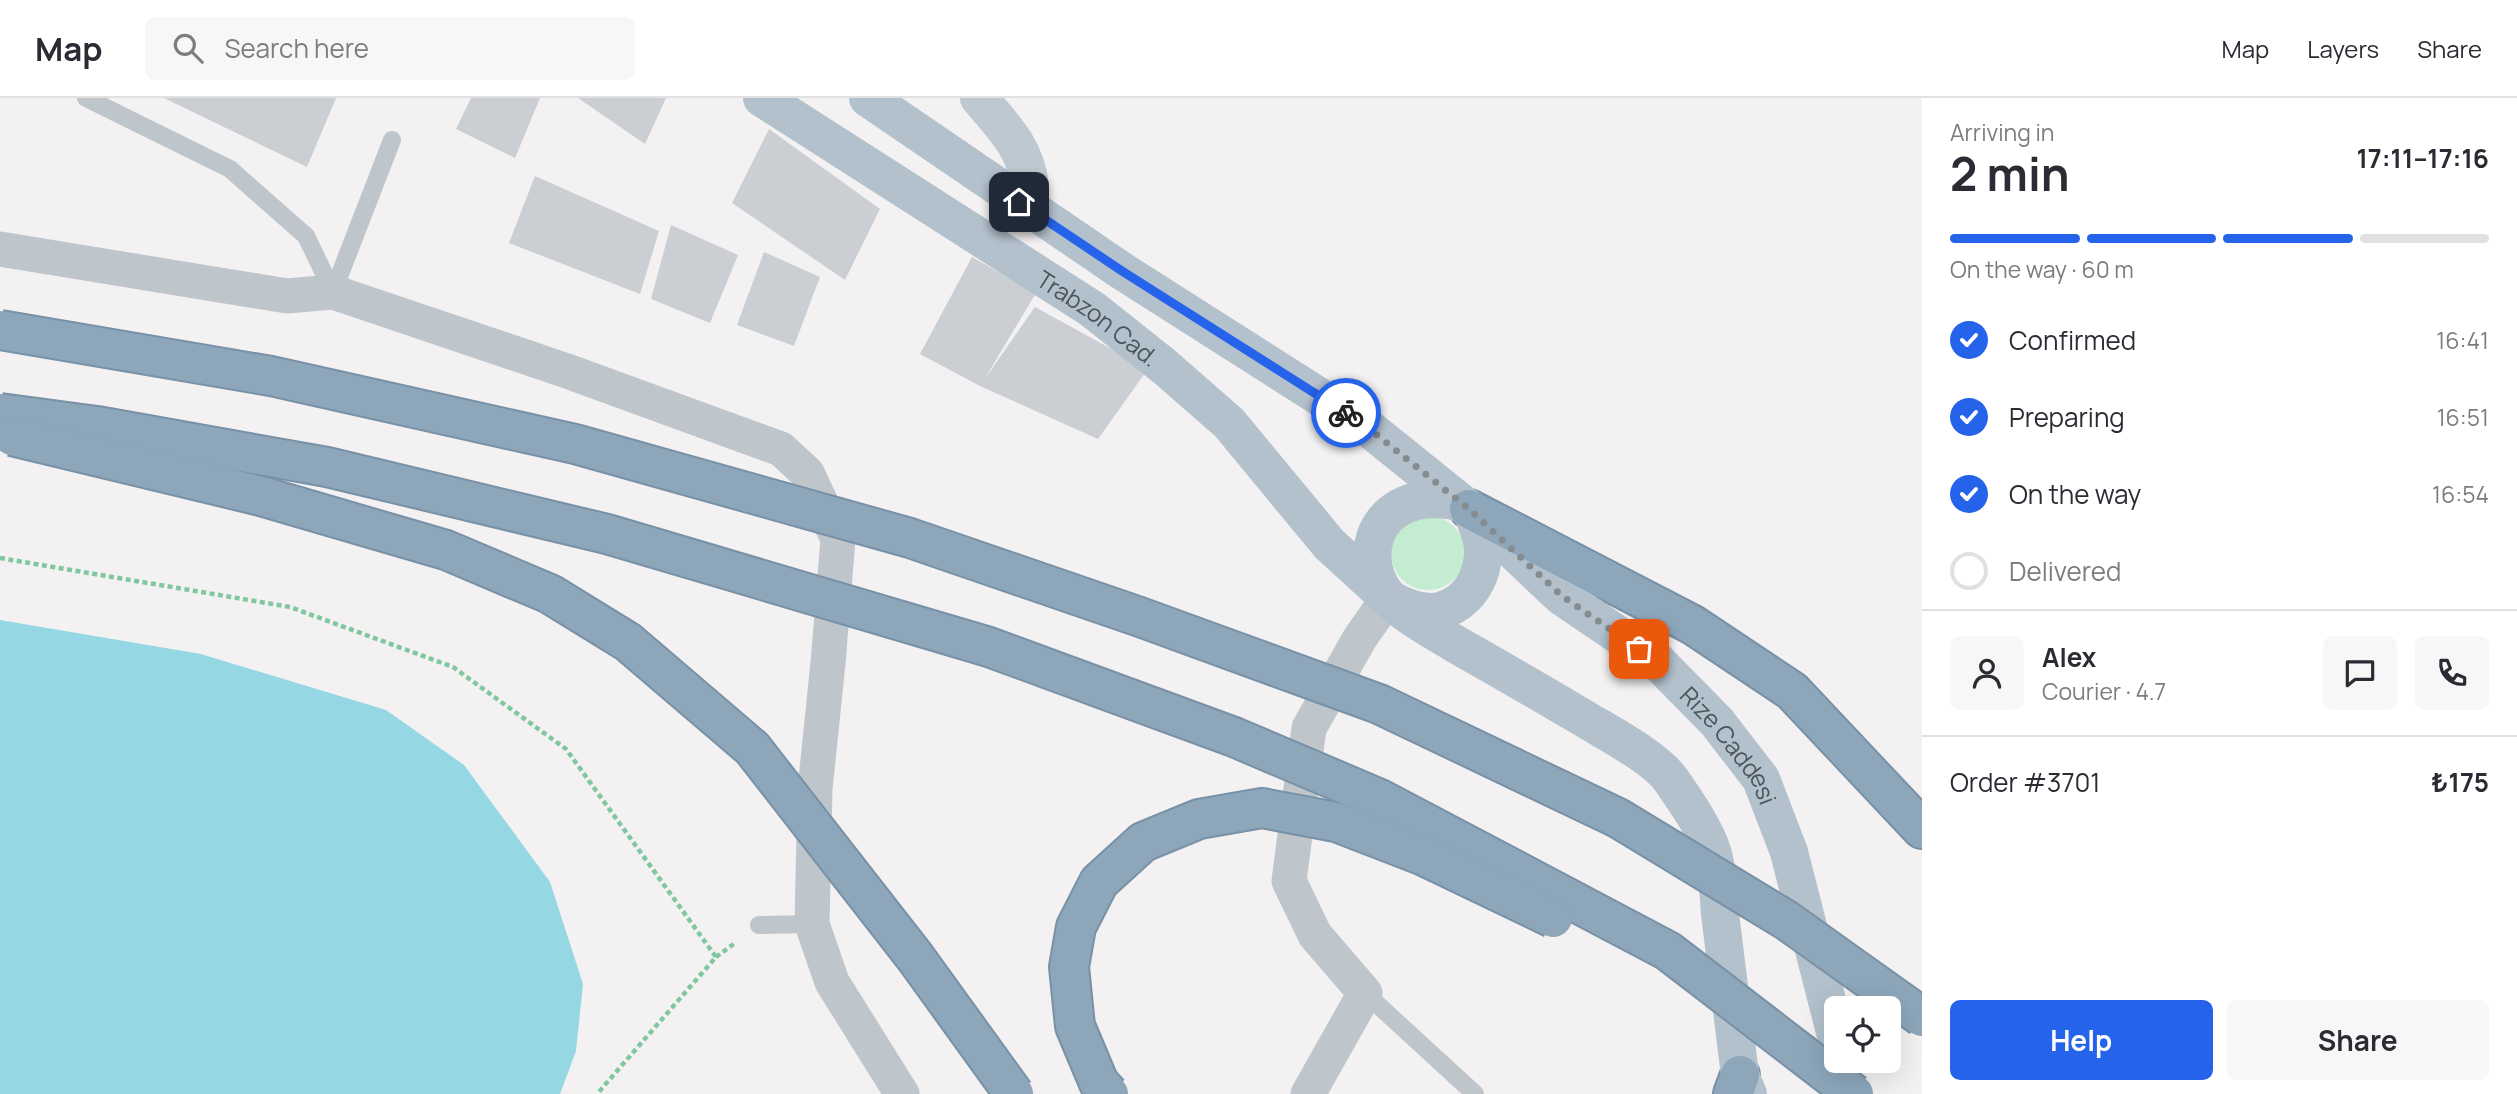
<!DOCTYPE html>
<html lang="en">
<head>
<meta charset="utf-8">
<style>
  :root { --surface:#fff; --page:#f7f7f7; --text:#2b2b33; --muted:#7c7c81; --line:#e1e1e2; --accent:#2563eb }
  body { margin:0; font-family:Manrope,sans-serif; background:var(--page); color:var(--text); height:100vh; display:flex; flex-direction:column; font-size:26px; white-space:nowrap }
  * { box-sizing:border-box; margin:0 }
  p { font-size:23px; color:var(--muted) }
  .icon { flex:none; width:38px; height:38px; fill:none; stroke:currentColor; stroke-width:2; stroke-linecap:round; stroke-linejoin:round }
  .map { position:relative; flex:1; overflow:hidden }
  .details { display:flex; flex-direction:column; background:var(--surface); width:595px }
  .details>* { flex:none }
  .buttons { position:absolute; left:1824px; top:898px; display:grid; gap:14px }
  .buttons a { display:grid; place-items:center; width:77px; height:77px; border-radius:10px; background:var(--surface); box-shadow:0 7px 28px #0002; font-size:35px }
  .pin { position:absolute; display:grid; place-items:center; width:60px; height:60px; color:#fff; margin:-30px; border-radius:14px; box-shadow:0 4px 10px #0006 }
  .courier { position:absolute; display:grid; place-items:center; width:70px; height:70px; margin:-35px; border:5px solid #2563eb; border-radius:50%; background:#fff; color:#222; box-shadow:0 2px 9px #0007 }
  .headline em { font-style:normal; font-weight:700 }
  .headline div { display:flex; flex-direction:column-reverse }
  .headline { display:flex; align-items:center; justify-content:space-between; height:119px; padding:0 28px }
  h1 { font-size:46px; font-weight:700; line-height:52px }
  .bar { display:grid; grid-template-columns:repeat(4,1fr); gap:10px 7px; align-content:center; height:84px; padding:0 28px }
  .bar i { height:9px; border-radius:5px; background:var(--line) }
  .bar .active { background:var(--accent) }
  .bar p { grid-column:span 4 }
  .line { display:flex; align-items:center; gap:18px; padding:0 28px; border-top:2px solid var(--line) }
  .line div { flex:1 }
  .round { display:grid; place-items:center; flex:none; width:74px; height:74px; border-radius:10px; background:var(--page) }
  ol { padding:0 28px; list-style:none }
  li { display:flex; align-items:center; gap:21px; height:77px }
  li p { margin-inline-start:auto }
  li .icon { padding:7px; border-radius:50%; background:var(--accent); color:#fff; stroke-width:4 }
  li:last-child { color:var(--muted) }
  li i { width:38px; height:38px; border:4px solid var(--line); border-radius:50% }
  .primary-button { display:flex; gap:14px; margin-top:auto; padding:14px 28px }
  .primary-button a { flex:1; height:80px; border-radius:10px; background:var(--accent); color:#fff; font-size:28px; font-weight:700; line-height:80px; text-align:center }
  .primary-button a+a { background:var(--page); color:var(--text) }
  header { display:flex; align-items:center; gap:42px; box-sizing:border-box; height:98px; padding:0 35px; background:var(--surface); border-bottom:2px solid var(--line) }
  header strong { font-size:33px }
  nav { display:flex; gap:38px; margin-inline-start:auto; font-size:24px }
  .search { width:490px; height:63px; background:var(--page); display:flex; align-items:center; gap:18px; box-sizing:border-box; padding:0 24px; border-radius:10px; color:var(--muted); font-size:26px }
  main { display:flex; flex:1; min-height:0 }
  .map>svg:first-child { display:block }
</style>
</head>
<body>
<header>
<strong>Map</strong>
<div class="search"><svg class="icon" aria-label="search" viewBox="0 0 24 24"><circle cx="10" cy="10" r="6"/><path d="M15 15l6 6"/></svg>Search here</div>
<nav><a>Map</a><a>Layers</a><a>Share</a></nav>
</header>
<main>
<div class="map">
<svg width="1922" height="996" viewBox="0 0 1922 996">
  <rect width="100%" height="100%" fill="#f3f1f1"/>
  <!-- green -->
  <circle fill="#c4ecd1" cx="1428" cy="455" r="37"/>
  <!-- water -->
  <path fill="#95d8e4" d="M 0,522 L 201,556 L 386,612 L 464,667 L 550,784 L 583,886 L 576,953 L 560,996 L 0,996 Z"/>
  <!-- building -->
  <g fill="#cbced3">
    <path d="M 164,0 L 336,0 L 307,69 Z"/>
    <path d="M 471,0 L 540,0 L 515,60 L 456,31 Z"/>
    <path d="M 578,0 L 666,0 L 645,46 Z"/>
    <path d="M 769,31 L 880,111 L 845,182 L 732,105 Z"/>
    <path d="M 535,78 L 659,133 L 640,196 L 509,145 Z"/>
    <path d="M 671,127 L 738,157 L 710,225 L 651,201 Z"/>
    <path d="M 764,154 L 820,179 L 794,248 L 737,227 Z"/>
    <path d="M 972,159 L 1036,195 L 984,282 L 1035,209 L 1148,271 L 1098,341 L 980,288 L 920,256 Z"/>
  </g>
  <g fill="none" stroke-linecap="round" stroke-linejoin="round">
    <defs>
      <g id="highway">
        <path d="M 1469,411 L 1693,527 L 1792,593 L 1922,731"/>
        <path d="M 1733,996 L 1740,977"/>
      </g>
    </defs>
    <!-- highway casing -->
    <use href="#highway" stroke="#7891a6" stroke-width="42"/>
    <!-- path -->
    <g stroke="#7fc79f" stroke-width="4.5" stroke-dasharray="5 3.5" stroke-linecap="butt">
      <path d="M 0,460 L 290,509 L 453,569 L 566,651 L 716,859 L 597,996"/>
      <path d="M 716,859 L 735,845"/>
    </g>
    <!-- lane -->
    <g stroke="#bec6cc" stroke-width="18">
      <path d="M 86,0 L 230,71 L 306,138 L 333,194"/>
      <path d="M 333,194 L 392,42"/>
      <path d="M 759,827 L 812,826"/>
      <path d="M 1365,895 L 1475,996"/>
    </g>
    <!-- street -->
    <g stroke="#bec6cc" stroke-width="35">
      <path d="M 0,151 L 287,198 L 333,194 L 567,273 L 781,351 L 807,375 L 838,441 L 828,565 L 815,691 L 812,826 L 832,884 L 902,996"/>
      <path d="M 1308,996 L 1365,895 L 1315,837 L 1289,783 L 1309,630 L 1360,540 L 1388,500"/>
    </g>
    <!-- secondary -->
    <path stroke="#bec8d0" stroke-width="38" d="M 979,0 C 1003,28 1026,50 1030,88 L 1019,104"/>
    <!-- primary -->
    <g stroke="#b3c1cc" stroke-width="38">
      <path id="s1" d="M 762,0 L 1092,211 L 1165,269 L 1229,325 L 1329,446 L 1388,500 C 1402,508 1417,515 1433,514 C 1473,509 1493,465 1478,430 C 1476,424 1473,414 1469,411 C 1455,398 1423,400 1407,406 C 1368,422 1363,467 1387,498 C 1398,513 1435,534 1452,544 C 1496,569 1541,595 1585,621 C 1608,635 1656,660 1671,682 C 1685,702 1706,732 1713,756 C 1719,777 1718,802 1721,824 C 1727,875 1734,926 1740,977 L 1748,996"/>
      <path id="s2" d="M 868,0 L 1122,173 L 1367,329 L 1469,411 L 1561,498 L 1658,564 L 1717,624 L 1761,681 L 1789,754 L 1836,938"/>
    </g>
    <!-- highway -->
    <use href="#highway" stroke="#8da6ba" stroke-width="38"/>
    <defs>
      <g id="highway-bridge">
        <path d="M 0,232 L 271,278 L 575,346 L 910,440 L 1140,519 L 1379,606 L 1618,720 L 1786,822 L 1922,919"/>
        <path d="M 0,315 L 97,328 L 327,369 L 607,436 L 989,549 L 1234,639 L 1380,701 L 1668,853 L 1854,996"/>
        <path d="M 12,338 L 261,398 L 446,452 L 550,496 L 628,544 L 752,650 L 915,859 L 1014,996"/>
        <path d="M 1109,996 L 1099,985 L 1075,928 L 1069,869 L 1076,829 L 1099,784 L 1143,744 L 1199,721 L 1262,710 L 1336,724 L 1424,758 L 1553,820"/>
      </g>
    </defs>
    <!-- highway-bridge casing -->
    <use href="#highway-bridge" stroke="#7891a6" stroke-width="42" stroke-linecap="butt"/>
    <!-- highway-bridge -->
    <use href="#highway-bridge" stroke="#8da6ba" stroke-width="38"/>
  </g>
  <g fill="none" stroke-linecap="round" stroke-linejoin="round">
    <!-- done -->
    <path stroke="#858c90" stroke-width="7" stroke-dasharray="0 12.6" d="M 1346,315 L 1367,329 L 1469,411 L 1562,498 L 1639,551"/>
    <!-- route -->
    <path stroke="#2563eb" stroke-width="9" d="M 1019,104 L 1122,173 L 1346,315"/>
  </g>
  <g text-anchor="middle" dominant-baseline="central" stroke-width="6" stroke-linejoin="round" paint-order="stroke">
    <!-- street labels -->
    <g font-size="24" fill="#4a555c" stroke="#fff">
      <text stroke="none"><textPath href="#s1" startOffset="402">Trabzon Cad.</textPath></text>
      <text stroke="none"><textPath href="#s2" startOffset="1083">Rize Caddesi</textPath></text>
    </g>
  </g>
</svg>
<div class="buttons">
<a><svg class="icon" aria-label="locate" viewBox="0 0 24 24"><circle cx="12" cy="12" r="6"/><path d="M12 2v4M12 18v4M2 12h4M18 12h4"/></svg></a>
</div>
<div class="pin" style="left:1639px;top:551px;background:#ea580c"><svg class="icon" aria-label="bag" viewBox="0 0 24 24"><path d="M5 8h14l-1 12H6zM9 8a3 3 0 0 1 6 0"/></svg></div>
<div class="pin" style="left:1019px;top:104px;background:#1f2937"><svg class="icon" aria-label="home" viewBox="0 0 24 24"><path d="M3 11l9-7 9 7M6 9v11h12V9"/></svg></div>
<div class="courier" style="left:1346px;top:315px"><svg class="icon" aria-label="bike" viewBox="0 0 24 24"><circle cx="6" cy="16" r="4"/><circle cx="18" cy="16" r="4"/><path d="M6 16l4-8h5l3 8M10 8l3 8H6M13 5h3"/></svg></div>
</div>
<section class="details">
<div class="headline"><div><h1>2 min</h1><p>Arriving in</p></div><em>17:11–17:16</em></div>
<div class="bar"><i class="active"></i><i class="active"></i><i class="active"></i><i></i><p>On the way · 60 m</p></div>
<ol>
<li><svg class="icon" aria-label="check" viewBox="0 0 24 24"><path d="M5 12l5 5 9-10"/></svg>Confirmed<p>16:41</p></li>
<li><svg class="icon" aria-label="check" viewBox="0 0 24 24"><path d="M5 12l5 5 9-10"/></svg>Preparing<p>16:51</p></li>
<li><svg class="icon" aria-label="check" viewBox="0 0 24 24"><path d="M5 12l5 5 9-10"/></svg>On the way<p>16:54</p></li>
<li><i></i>Delivered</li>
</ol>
<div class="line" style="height:126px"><a class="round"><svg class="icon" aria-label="person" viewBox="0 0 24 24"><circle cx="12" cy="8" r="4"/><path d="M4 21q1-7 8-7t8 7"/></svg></a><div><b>Alex</b><p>Courier · 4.7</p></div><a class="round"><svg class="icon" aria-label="chat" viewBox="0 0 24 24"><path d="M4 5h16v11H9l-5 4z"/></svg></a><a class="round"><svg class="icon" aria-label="phone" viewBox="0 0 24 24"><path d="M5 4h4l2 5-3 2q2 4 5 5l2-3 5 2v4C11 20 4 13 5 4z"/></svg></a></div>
<div class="line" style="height:91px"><div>Order #3701</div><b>₺175</b></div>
<div class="primary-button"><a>Help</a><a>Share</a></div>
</section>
</main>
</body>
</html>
